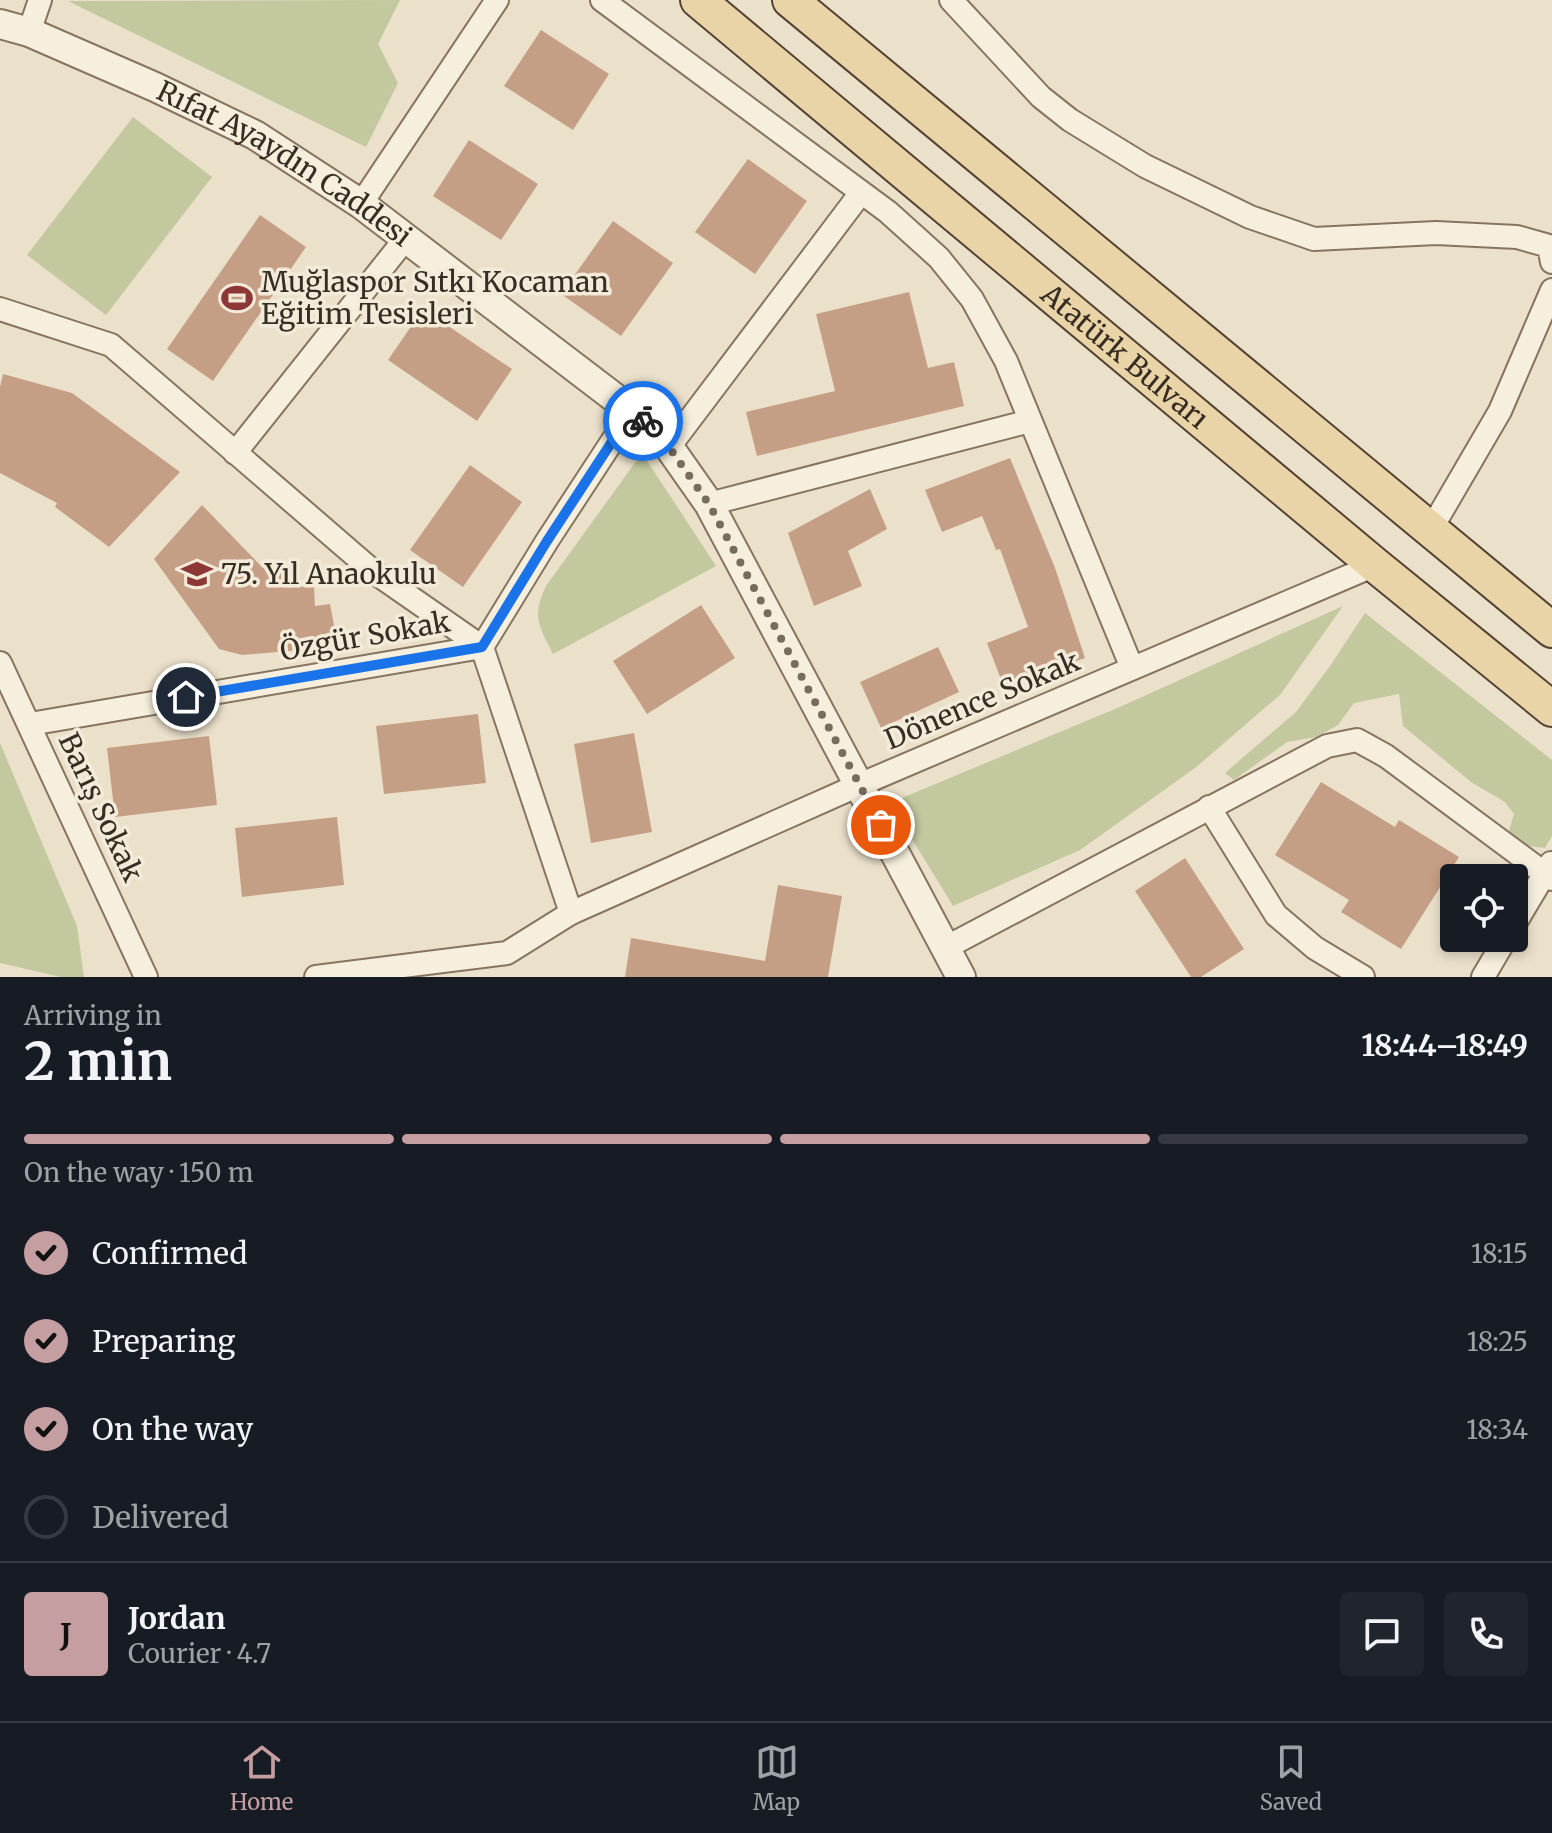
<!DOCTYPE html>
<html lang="en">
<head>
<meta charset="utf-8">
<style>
  :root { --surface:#171b24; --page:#20242c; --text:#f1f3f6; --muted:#9ea1a6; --line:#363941; --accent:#c49ea0 }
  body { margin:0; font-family:Merriweather,serif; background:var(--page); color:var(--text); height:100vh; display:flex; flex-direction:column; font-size:30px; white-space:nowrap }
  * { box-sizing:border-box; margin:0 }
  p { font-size:26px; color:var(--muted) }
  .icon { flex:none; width:44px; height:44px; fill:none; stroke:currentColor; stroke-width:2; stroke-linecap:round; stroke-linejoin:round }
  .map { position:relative; height:977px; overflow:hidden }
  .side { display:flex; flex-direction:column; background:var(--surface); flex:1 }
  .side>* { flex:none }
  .buttons { position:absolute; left:1440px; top:864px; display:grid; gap:16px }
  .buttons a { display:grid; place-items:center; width:88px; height:88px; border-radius:8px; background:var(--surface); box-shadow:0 4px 12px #0003; font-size:40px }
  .pin { position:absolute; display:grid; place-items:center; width:68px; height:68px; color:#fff; margin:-34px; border:4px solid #fff; border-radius:50%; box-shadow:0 2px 8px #0007 }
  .courier { position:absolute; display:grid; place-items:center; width:80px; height:80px; margin:-40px; border:6px solid #1a73e8; border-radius:50%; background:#fff; color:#222; box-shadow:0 2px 10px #0007 }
  .headline em { font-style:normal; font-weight:700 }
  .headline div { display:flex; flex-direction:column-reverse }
  .headline { display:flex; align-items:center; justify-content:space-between; height:136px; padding:0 24px }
  h1 { font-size:52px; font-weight:700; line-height:60px }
  .bar { display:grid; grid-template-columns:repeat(4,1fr); gap:12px 8px; align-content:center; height:96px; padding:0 24px }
  .bar i { height:10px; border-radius:6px; background:var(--line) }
  .bar .active { background:var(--accent) }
  .bar p { grid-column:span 4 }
  .line { display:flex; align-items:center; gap:20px; padding:0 24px; border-top:2px solid var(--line) }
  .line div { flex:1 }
  .round { display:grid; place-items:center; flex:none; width:84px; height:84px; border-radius:8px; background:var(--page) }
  ol { padding:0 24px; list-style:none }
  li { display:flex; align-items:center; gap:24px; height:88px }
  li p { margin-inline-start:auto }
  li .icon { padding:8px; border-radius:50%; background:var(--accent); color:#111; stroke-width:4 }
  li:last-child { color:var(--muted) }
  li i { width:44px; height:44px; border:4px solid var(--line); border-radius:50% }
  .dock { display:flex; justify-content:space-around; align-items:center; height:112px; border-top:2px solid var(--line); background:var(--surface); font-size:22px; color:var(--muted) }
  .dock a { display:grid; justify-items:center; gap:4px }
  .dock .active { color:var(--accent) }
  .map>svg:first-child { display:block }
</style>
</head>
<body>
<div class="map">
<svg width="1552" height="977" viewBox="0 0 1552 977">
  <rect width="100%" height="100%" fill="#ebe1cb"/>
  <!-- green -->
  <g fill="#c3c89f">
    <path d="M 400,0 L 378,44 L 398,83 L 366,147 L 68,1 Z"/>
    <path d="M 133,117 L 212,177 L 106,315 L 27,255 Z"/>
    <path d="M 642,453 L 716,566 L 553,654 C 538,625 532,616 546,586 Z"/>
    <path d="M 1343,606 L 1280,695 L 1195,768 L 1080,850 L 953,906 L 890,803 L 1122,706 Z"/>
    <path d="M 1365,613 L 1552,760 L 1552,836 L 1545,848 L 1529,846 L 1508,834 L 1514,814 L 1505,802 L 1471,782 L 1403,726 L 1399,694 L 1354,703 L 1338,725 L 1316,737 L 1287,742 L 1234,780 L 1225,773 L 1296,712 L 1330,666 Z"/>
    <path d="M 0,743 L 77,926 L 84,977 L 61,977 L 0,963 Z"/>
  </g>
  <!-- building -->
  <g fill="#c59f85">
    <path d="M 541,30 L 609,74 L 573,130 L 504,86 Z"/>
    <path d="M 469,140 L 538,184 L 501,240 L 433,196 Z"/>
    <path d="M 748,159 L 807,201 L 755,274 L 695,232 Z"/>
    <path d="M 260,215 L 306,247 L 213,381 L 167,349 Z"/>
    <path d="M 613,221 L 673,263 L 621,336 L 561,294 Z"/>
    <path d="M 909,292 L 928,368 L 954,362 L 964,406 L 757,456 L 746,412 L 835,391 L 816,314 Z"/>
    <path d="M 423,309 L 512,369 L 477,421 L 388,360 Z"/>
    <path d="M 3,374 L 72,393 L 180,472 L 109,547 L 55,507 L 57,503 L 0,473 L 0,387 Z"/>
    <path d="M 1010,458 L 1055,568 L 1085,658 L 1004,687 L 987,643 L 1028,627 L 1000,549 L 996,550 L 982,516 L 942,532 L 925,490 Z"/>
    <path d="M 470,465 L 522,502 L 463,587 L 410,550 Z"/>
    <path d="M 870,489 L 887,529 L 848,551 L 862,586 L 814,606 L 788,533 Z"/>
    <path d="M 202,505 L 262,567 L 282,567 L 303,587 L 314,587 L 315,606 L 330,604 L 337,640 L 313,649 L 242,655 L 219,649 L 154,559 Z"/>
    <path d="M 701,605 L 735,658 L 647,714 L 613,661 Z"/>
    <path d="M 938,647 L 959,692 L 881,728 L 860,682 Z"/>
    <path d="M 478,714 L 486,783 L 384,794 L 376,726 Z"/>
    <path d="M 634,733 L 652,832 L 591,843 L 574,744 Z"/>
    <path d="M 209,736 L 217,805 L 115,817 L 107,748 Z"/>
    <path d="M 1321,782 L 1395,827 L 1399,820 L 1459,857 L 1401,949 L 1341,912 L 1349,900 L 1275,855 Z"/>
    <path d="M 337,817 L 344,885 L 242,897 L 235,828 Z"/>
    <path d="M 1185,858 L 1244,949 L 1201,977 L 1191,977 L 1135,891 Z"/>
    <path d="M 778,885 L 842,896 L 828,977 L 625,977 L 631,938 L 765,961 Z"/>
  </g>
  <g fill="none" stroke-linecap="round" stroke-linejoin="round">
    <defs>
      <g id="minor">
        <path d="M 602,0 L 888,212 L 939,258 L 972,299 L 1006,361 L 1132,668"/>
        <path d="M 951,0 L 1041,97 L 1070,120 L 1145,166 L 1250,217 L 1314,239 L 1436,233 L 1517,237 L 1549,246 L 1552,262"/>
        <path d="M 29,32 L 40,0"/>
        <path d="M 361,204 L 497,0"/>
        <path d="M 0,309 L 111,345 L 374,572 L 482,647 L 571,913"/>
        <path d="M 669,447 L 860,194"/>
        <path d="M 235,453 L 406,238"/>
        <path d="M 709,504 L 1030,421"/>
        <path d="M 1430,531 L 1500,411 L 1552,290"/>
        <path d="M 0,663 L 146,977"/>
        <path d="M 30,724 L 482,647 L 547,541 L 632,411"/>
        <path d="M 1209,807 L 1276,915 L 1315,948 L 1363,977"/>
        <path d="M 1514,925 L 1551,863"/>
        <path d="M 945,948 L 1327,746 L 1357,740 L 1386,756 L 1552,879"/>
        <path d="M 316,977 L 507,953 L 571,913 L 859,785 L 1375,565"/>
        <path d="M 1483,977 L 1506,938"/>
      </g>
      <g id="tertiary">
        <path id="s1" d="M 0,24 L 29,32 L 155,87 L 255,135 L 361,204 L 632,411 L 669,447 L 709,504 L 961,977"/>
      </g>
      <g id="primary">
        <path id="s2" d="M 698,0 L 1375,565 L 1552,709"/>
        <path d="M 790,0 L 1552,630"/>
      </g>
    </defs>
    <!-- minor casing -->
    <use href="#minor" stroke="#867460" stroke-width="26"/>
    <!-- tertiary casing -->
    <use href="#tertiary" stroke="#867460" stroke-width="32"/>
    <!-- primary casing -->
    <use href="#primary" stroke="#544334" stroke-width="38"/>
    <!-- minor -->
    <use href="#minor" stroke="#f6efdd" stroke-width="22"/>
    <!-- tertiary -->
    <use href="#tertiary" stroke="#f6efdd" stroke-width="28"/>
    <!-- primary -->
    <use href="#primary" stroke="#e9d4a7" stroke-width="34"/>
  </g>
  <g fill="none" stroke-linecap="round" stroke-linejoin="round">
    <!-- done -->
    <path stroke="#776c5d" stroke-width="8" stroke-dasharray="0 14.4" d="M 643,421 L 669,447 L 709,504 L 881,825"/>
    <!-- route -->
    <path stroke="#1a73e8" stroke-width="10" d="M 186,697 L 482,647 L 547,541 L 632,411 L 643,421"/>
  </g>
  <!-- icons -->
  <defs>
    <symbol id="stadium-bare" viewBox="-9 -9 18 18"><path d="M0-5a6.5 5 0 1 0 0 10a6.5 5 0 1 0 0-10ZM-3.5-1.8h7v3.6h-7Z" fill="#8e3737" stroke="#f3ebd9" stroke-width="2.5" paint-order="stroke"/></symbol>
    <symbol id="school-bare" viewBox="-9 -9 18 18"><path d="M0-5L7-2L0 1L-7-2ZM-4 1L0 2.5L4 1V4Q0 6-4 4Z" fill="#8e3737" stroke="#f3ebd9" stroke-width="2.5" paint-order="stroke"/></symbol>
  </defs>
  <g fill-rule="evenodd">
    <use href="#stadium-bare" x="215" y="276" width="44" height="44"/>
    <use href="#school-bare" x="175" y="552" width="44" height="44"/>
  </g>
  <g text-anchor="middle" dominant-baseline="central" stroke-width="7" stroke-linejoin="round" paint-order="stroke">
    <!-- street labels -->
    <g font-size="28" fill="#382d22" stroke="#f3ebd9">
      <text stroke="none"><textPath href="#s1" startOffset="318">Rıfat Ayaydın Caddesi</textPath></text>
      <text stroke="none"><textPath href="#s2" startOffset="556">Atatürk Bulvarı</textPath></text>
      <text transform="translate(365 636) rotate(-10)">Özgür Sokak</text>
      <text transform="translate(982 700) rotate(-23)">Dönence Sokak</text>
      <text transform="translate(101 807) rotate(65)">Barış Sokak</text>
    </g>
    <!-- poi labels -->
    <g font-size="28" fill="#382d22" stroke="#f3ebd9" text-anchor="start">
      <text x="261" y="282">Muğlaspor Sıtkı Kocaman<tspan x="261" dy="32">Eğitim Tesisleri</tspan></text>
      <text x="221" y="574">75. Yıl Anaokulu</text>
    </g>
  </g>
</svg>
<div class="buttons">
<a><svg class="icon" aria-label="locate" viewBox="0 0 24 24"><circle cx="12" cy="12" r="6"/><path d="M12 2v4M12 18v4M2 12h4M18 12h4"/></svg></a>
</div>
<div class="pin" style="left:881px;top:825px;background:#ea580c"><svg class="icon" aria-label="bag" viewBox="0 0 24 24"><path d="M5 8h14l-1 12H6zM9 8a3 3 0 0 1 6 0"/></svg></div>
<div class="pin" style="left:186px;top:697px;background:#1f2937"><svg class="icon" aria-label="home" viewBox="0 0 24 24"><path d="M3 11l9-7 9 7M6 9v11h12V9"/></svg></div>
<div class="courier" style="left:643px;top:421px"><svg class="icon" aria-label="bike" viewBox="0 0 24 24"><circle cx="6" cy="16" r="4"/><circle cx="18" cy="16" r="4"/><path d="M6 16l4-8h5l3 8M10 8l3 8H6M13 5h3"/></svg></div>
</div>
<section class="side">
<div class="headline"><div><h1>2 min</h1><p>Arriving in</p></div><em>18:44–18:49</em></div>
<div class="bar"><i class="active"></i><i class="active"></i><i class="active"></i><i></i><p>On the way · 150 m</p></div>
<ol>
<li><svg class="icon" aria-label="check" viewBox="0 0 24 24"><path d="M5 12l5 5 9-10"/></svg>Confirmed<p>18:15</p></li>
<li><svg class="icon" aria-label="check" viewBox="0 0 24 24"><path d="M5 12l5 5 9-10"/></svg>Preparing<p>18:25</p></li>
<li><svg class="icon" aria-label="check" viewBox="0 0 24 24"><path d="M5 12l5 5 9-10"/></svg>On the way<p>18:34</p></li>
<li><i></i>Delivered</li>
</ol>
<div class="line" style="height:144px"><b class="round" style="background:var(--accent);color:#111">J</b><div><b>Jordan</b><p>Courier · 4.7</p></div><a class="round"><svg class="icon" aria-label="chat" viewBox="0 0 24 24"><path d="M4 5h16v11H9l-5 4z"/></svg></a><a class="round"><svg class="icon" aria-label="phone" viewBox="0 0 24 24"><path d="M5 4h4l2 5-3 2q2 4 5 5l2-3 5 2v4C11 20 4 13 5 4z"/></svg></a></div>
</section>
<nav class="dock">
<a class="active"><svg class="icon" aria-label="home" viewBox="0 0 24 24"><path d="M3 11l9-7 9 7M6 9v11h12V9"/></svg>Home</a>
<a><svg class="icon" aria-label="map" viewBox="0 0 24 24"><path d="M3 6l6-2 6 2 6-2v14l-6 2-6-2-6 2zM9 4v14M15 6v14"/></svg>Map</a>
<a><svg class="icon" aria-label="saved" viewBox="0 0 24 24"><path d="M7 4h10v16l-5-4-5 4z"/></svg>Saved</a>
</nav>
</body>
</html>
